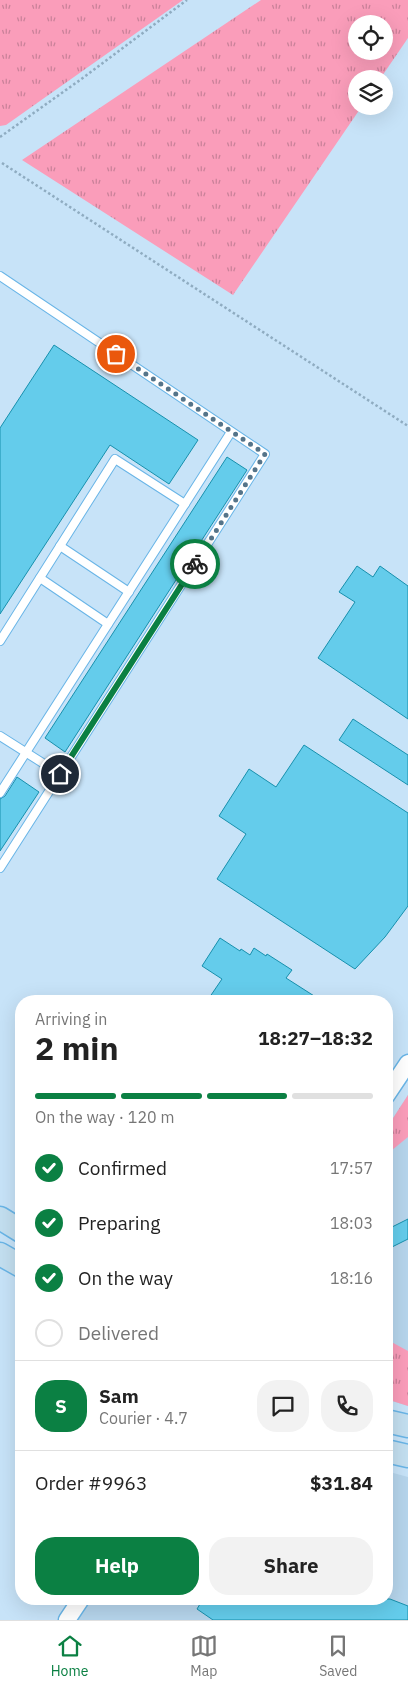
<!DOCTYPE html>
<html lang="en">
<head>
<meta charset="utf-8">
<style>
  :root { --surface:#fff; --page:#f2f2f2; --text:#222; --muted:#767676; --line:#e0e0e0; --accent:#0b8043 }
  body { margin:0; font-family:"IBM Plex Sans",sans-serif; background:var(--page); color:var(--text); height:100vh; display:flex; flex-direction:column; font-size:19px; white-space:nowrap }
  * { box-sizing:border-box; margin:0 }
  p { font-size:16px; color:var(--muted) }
  .icon { flex:none; width:28px; height:28px; fill:none; stroke:currentColor; stroke-width:2; stroke-linecap:round; stroke-linejoin:round }
  .map { position:relative; flex:1; overflow:hidden }
  .side { position:absolute; left:15px; top:995px; width:378px; height:610px; display:flex; flex-direction:column; background:var(--surface); border-radius:20px; box-shadow:0 5px 20px #0002 }
  .side>* { flex:none }
  .tools { position:absolute; left:348px; top:15px; display:grid; gap:10px }
  .tools a { display:grid; place-items:center; width:45px; height:45px; border-radius:50%; background:var(--surface); box-shadow:0 5px 20px #0002; font-size:25px }
  .pin { position:absolute; display:grid; place-items:center; width:42px; height:42px; color:#fff; margin:-21px; border:2px solid #fff; border-radius:50%; box-shadow:0 1px 5px #0007 }
  .courier { position:absolute; display:grid; place-items:center; width:50px; height:50px; margin:-25px; border:4px solid #0b8043; border-radius:50%; background:#fff; color:#222; box-shadow:0 1px 6px #0007 }
  .head em { font-style:normal; font-weight:800 }
  .head div { display:flex; flex-direction:column-reverse }
  .head { display:flex; align-items:center; justify-content:space-between; height:85px; padding:0 20px }
  h1 { font-size:32px; font-weight:800; line-height:38px }
  .bar { display:grid; grid-template-columns:repeat(4,1fr); gap:8px 5px; align-content:center; height:60px; padding:0 20px }
  .bar i { height:6px; border-radius:4px; background:var(--line) }
  .bar .current { background:var(--accent) }
  .bar p { grid-column:span 4 }
  .line { display:flex; align-items:center; gap:12px; padding:0 20px; border-top:1px solid var(--line) }
  .line div { flex:1 }
  .round { display:grid; place-items:center; flex:none; width:52px; height:52px; border-radius:20px; background:var(--page) }
  ol { padding:0 20px; list-style:none }
  li { display:flex; align-items:center; gap:15px; height:55px }
  li p { margin-inline-start:auto }
  li .icon { padding:5px; border-radius:50%; background:var(--accent); color:#fff; stroke-width:4 }
  li:last-child { color:var(--muted) }
  li i { width:28px; height:28px; border:2px solid var(--line); border-radius:50% }
  .primary-button { display:flex; gap:10px; margin-top:auto; padding:10px 20px }
  .primary-button a { flex:1; height:58px; border-radius:20px; background:var(--accent); color:#fff; font-size:20px; font-weight:800; line-height:58px; text-align:center }
  .primary-button a+a { background:var(--page); color:var(--text) }
  .dock { display:flex; justify-content:space-around; align-items:center; height:70px; border-top:1px solid var(--line); background:var(--surface); font-size:14px; color:var(--muted) }
  .dock a { display:grid; justify-items:center; gap:2px }
  .dock .current { color:var(--accent) }
  .map>svg:first-child { display:block }
</style>
</head>
<body>
<div class="map">
<svg width="408" height="1620" viewBox="0 0 408 1620">
  <defs>
    <pattern id="grass-tufts" width="24" height="20" patternUnits="userSpaceOnUse" patternTransform="scale(1.25)"><rect width="24" height="20" fill="#fa9dba"/><path d="M3 7l-1-3M5 7V3M7 7l1-3M15 17l-1-3M17 17v-4M19 17l1-3" fill="none" stroke="#c98199"/></pattern>
  </defs>
  <rect width="100%" height="100%" fill="#c7e3f8"/>
  <!-- built -->
  <g fill="#b6d5ec">
    <path d="M 408,1095 L 408,1406 L 386,1399 L 386,1129 Z"/>
    <path d="M 386,1471 L 408,1477 L 408,1620 L 58,1620 L 72,1599 L 386,1599 Z"/>
  </g>
  <!-- grass -->
  <g fill="url(#grass-tufts)" fill-rule="evenodd">
    <path d="M 0,0 L 183,0 L 6,125 L 0,126 Z"/>
    <path d="M 261,0 L 408,0 L 408,38 L 380,79 L 356,79 L 356,106 L 362,106 L 233,295 L 22,160 ZM 356,24 L 384,24 L 384,51 L 356,51 Z"/>
    <path d="M 408,1095 L 408,1137 L 386,1155 L 386,1129 Z"/>
    <path d="M 386,1339 L 408,1351 L 408,1406 L 386,1399 Z"/>
  </g>
  <!-- building -->
  <g fill="#64cceb" stroke="#1790ad">
    <path d="M 54,345 L 198,440 L 169,484 L 110,445 L 0,614 L 0,428 Z"/>
    <path d="M 227,457 L 247,470 L 65,752 L 45,738 Z"/>
    <path d="M 357,566 L 373,577 L 380,566 L 408,586 L 408,719 L 318,658 L 355,602 L 339,592 Z"/>
    <path d="M 353,719 L 408,755 L 408,785 L 339,740 Z"/>
    <path d="M 304,745 L 408,813 L 408,906 L 385,937 L 355,969 L 217,879 L 246,834 L 219,816 L 249,769 L 276,787 Z"/>
    <path d="M 17,777 L 39,792 L 0,851 L 0,799 L 5,796 Z"/>
    <path d="M 220,938 L 240,951 L 241,949 L 250,955 L 254,948 L 266,956 L 267,954 L 292,970 L 286,978 L 322,1001 L 207,1001 L 222,979 L 202,966 Z"/>
    <path d="M 408,1219 L 408,1239 L 390,1248 L 386,1241 L 386,1230 Z"/>
    <path d="M 203,1599 L 390,1599 L 408,1606 L 408,1620 L 213,1620 L 197,1609 Z"/>
  </g>
  <g fill="none" stroke-linecap="round" stroke-linejoin="round">
    <defs>
      <g id="lane">
        <path d="M 0,276 L 265,454 L 0,868"/>
        <path d="M 60,546 L 129,592"/>
        <path d="M 40,578 L 108,624"/>
        <path d="M 0,641 L 115,459 L 185,504"/>
        <path d="M 0,736 L 60,774"/>
        <path d="M 0,793 L 231,432"/>
      </g>
      <g id="street">
        <path d="M 386,1096 L 408,1063"/>
        <path d="M 67,1620 L 81,1599"/>
      </g>
      <g id="secondary">
        <path d="M 0,1218 L 21,1231"/>
        <path d="M 0,1254 L 21,1266"/>
        <path d="M 386,1421 L 408,1426"/>
        <path d="M 386,1451 L 408,1456"/>
      </g>
    </defs>
    <!-- lane casing -->
    <use href="#lane" stroke="#69b5e7" stroke-width="10"/>
    <!-- street casing -->
    <use href="#street" stroke="#69b5e7" stroke-width="19"/>
    <!-- secondary casing -->
    <use href="#secondary" stroke="#69b5e7" stroke-width="25"/>
    <!-- path -->
    <g stroke="#8facc1" stroke-width="2.5" stroke-dasharray="2.5 2.5" stroke-linecap="butt">
      <path d="M 0,137 L 80,80 L 187,0"/>
      <path d="M 2,163 L 408,426"/>
    </g>
    <!-- lane -->
    <use href="#lane" stroke="#fff" stroke-width="8"/>
    <!-- street -->
    <use href="#street" stroke="#fff" stroke-width="16"/>
    <!-- secondary -->
    <use href="#secondary" stroke="#c3dff0" stroke-width="22"/>
  </g>
  <g fill="none" stroke-linecap="round" stroke-linejoin="round">
    <!-- done -->
    <path stroke="#557489" stroke-width="5" stroke-dasharray="0 9" d="M 116,354 L 265,454 L 195,564"/>
    <!-- route -->
    <path stroke="#0b8043" stroke-width="6" d="M 60,774 L 195,564"/>
  </g>
</svg>
<div class="tools">
<a><svg class="icon" aria-label="locate" viewBox="0 0 24 24"><circle cx="12" cy="12" r="6"/><path d="M12 2v4M12 18v4M2 12h4M18 12h4"/></svg></a>
<a><svg class="icon" aria-label="layers" viewBox="0 0 24 24"><path d="M12 4l9 5-9 5-9-5zM3 14l9 5 9-5"/></svg></a>
</div>
<div class="pin" style="left:116px;top:354px;background:#ea580c"><svg class="icon" aria-label="bag" viewBox="0 0 24 24"><path d="M5 8h14l-1 12H6zM9 8a3 3 0 0 1 6 0"/></svg></div>
<div class="pin" style="left:60px;top:774px;background:#1f2937"><svg class="icon" aria-label="home" viewBox="0 0 24 24"><path d="M3 11l9-7 9 7M6 9v11h12V9"/></svg></div>
<div class="courier" style="left:195px;top:564px"><svg class="icon" aria-label="bike" viewBox="0 0 24 24"><circle cx="6" cy="16" r="4"/><circle cx="18" cy="16" r="4"/><path d="M6 16l4-8h5l3 8M10 8l3 8H6M13 5h3"/></svg></div>
<section class="side">
<div class="head"><div><h1>2 min</h1><p>Arriving in</p></div><em>18:27–18:32</em></div>
<div class="bar"><i class="current"></i><i class="current"></i><i class="current"></i><i></i><p>On the way · 120 m</p></div>
<ol>
<li><svg class="icon" aria-label="check" viewBox="0 0 24 24"><path d="M5 12l5 5 9-10"/></svg>Confirmed<p>17:57</p></li>
<li><svg class="icon" aria-label="check" viewBox="0 0 24 24"><path d="M5 12l5 5 9-10"/></svg>Preparing<p>18:03</p></li>
<li><svg class="icon" aria-label="check" viewBox="0 0 24 24"><path d="M5 12l5 5 9-10"/></svg>On the way<p>18:16</p></li>
<li><i></i>Delivered</li>
</ol>
<div class="line" style="height:90px"><b class="round" style="background:var(--accent);color:#fff">S</b><div><b>Sam</b><p>Courier · 4.7</p></div><a class="round"><svg class="icon" aria-label="chat" viewBox="0 0 24 24"><path d="M4 5h16v11H9l-5 4z"/></svg></a><a class="round"><svg class="icon" aria-label="phone" viewBox="0 0 24 24"><path d="M5 4h4l2 5-3 2q2 4 5 5l2-3 5 2v4C11 20 4 13 5 4z"/></svg></a></div>
<div class="line" style="height:65px"><div>Order #9963</div><b>$31.84</b></div>
<div class="primary-button"><a>Help</a><a>Share</a></div>
</section>
</div>
<nav class="dock">
<a class="current"><svg class="icon" aria-label="home" viewBox="0 0 24 24"><path d="M3 11l9-7 9 7M6 9v11h12V9"/></svg>Home</a>
<a><svg class="icon" aria-label="map" viewBox="0 0 24 24"><path d="M3 6l6-2 6 2 6-2v14l-6 2-6-2-6 2zM9 4v14M15 6v14"/></svg>Map</a>
<a><svg class="icon" aria-label="saved" viewBox="0 0 24 24"><path d="M7 4h10v16l-5-4-5 4z"/></svg>Saved</a>
</nav>
</body>
</html>
